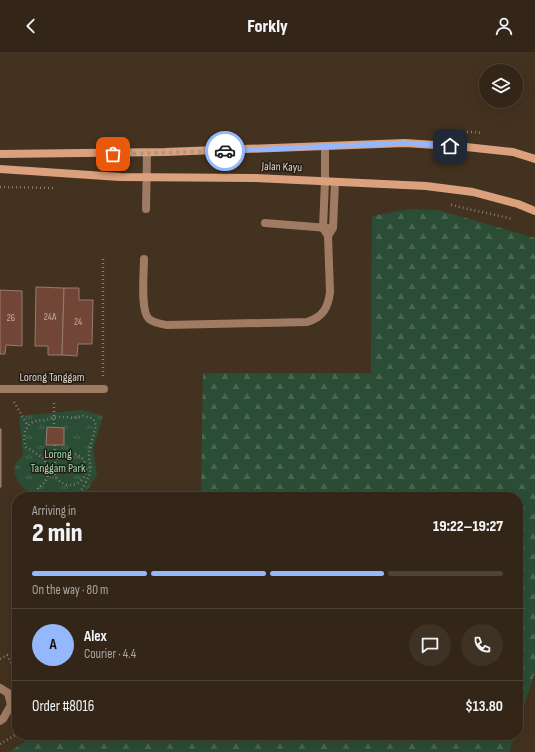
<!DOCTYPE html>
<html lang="en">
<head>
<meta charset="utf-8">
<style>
  :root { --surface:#332618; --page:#3e3225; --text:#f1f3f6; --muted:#a9a5a2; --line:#4e4337; --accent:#94b7fd }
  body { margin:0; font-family:"Sofia Sans Condensed",sans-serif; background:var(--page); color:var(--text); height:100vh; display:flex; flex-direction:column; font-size:15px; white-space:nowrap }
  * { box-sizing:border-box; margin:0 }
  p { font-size:13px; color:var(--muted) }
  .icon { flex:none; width:22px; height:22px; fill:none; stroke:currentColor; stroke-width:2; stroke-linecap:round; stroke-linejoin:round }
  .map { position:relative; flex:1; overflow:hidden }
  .details { position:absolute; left:12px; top:440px; width:511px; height:248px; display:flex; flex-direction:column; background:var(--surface); border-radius:16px; box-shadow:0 4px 16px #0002,0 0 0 1px var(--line) }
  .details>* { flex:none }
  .tools { position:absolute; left:479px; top:12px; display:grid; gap:8px }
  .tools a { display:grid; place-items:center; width:44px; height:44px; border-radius:50%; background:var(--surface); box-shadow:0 4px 16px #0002,0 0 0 1px var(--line); font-size:20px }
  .pin { position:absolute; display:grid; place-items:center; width:34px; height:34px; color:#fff; margin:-17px; border-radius:8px; box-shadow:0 2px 6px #0006 }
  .courier { position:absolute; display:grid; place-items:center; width:40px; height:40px; margin:-20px; border:3px solid #94b7fd; border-radius:50%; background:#fff; color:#222; box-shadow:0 1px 5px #0007 }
  .overview em { font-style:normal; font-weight:800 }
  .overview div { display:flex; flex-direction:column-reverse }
  .overview { display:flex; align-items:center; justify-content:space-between; height:68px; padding:0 20px }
  h1 { font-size:26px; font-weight:800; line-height:30px }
  .bar { display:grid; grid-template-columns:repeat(4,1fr); gap:6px 4px; align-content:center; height:48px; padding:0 20px }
  .bar i { height:5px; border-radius:3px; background:var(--line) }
  .bar .selected { background:var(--accent) }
  .bar p { grid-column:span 4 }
  .line { display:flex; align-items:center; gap:10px; padding:0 20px; border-top:1px solid var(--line) }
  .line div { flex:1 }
  .round { display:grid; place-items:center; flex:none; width:42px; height:42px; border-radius:21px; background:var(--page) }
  header { display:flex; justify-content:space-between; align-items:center; height:52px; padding:0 20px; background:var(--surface); font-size:18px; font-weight:800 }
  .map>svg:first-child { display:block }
</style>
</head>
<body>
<header><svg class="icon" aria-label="back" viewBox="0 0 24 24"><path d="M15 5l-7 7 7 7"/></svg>Forkly<svg class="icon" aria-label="person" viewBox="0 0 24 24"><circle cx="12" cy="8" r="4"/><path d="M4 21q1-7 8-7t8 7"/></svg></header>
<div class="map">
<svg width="535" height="700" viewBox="0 0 535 700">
  <defs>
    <pattern id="forest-firs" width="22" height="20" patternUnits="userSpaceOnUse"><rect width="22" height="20" fill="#2b4d36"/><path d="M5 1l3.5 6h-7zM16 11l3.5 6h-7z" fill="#496652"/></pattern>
    <pattern id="park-tufts" width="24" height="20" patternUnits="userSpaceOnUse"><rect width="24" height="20" fill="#2b4d36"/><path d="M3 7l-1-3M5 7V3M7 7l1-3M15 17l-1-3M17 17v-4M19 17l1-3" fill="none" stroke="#496652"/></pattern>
  </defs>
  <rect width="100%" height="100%" fill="#443220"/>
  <!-- forest -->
  <g fill="url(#forest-firs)">
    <path d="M 409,157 L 438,158 L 535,186 L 535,620 L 518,672 L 518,445 L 201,445 L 203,321 L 371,321 L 372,164 Z"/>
    <path d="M 36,683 L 515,683 L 509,700 L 9,700 Z"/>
  </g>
  <!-- park -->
  <path fill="url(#park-tufts)" d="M 82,358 L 103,364 L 93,397 L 97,423 L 83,445 L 30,445 L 30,443 C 23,435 10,423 16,411 C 18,408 21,405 23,403 L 19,364 Z"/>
  <!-- building -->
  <g fill="#724637" stroke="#977a70">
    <path d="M 36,235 L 64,236 L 62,303 L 48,303 L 48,294 L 35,294 Z"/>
    <path d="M 64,236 L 79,236 L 79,248 L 93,248 L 92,292 L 78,292 L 77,304 L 62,303 Z"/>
    <path d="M 0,238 L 22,239 L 22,294 L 6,293 L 5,302 L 0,302 Z"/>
    <path d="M 47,375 L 64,376 L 64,393 L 46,393 Z"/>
    <rect x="0" y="377" width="1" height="58"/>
  </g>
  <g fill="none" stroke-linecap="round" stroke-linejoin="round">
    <!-- path -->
    <g stroke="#8b7c6e" stroke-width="2.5" stroke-dasharray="1 3" stroke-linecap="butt">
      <path d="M 467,80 L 475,80 L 482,81"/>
      <path d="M 0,135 L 55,136"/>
      <path d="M 451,153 L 513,167"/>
      <path d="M 103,207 L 103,325"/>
      <path d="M 14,350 L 28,374"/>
      <path d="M 54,351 L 54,375"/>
      <path d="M 55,393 L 55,399 L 58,405"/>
      <circle cx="70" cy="417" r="16"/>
      <path d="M 36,445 L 38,436 L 45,430 L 48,424 L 48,414 L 43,406 L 26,395 L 24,387 L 25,379 L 28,374 L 31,371 L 35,369 L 46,368 L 57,365 L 65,365 L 74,366 L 83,364 L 92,366 C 93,367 95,369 95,371 C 97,378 89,393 89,401 C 89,408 91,414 90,420 C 90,425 80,439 78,445"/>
      <path d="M 0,607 L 7,603 L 17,622"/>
      <path d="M 0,692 L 17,682"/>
    </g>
    <!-- service -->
    <g stroke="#a07b64" stroke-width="8">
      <path d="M 325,95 L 325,129 L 323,176 L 328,184"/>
      <path d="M 146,157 L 147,101"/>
      <path d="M 265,171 L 328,176"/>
      <path d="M 144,207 C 144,220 140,259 149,267 C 154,271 161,272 167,273 L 307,270 C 323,265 328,256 330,240 L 328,184 L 333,176 L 335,130"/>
    </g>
    <!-- minor -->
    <path stroke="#a07b64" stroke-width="8" d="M 0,337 L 104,337"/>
    <!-- tertiary -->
    <path stroke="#a07b64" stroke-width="8" d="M 0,636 L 8,641 L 11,653 L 3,667 L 0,669"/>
    <!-- secondary -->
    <g stroke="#dba17d" stroke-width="8">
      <path d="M 0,102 L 165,100 L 405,91 L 466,95 L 513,100 L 535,107"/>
      <path d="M 0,117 L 120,125 L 255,126 L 426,134 L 473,140 L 518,152 L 535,159"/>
    </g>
  </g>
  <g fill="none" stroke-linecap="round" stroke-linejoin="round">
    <!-- done -->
    <path stroke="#a6998b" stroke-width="4" stroke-dasharray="0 7.2" d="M 113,102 L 225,99"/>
    <!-- route -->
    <path stroke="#94b7fd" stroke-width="5" d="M 225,99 L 405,91 L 450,94"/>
  </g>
  <g text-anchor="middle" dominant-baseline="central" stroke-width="3" stroke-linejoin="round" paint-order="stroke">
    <!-- number labels -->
    <g font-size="10" fill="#c1aea2">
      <text x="50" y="265">24A</text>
      <text x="11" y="266">26</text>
      <text x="78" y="270">24</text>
    </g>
    <!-- street labels -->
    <g font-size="12" fill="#dbd0c5" stroke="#241c14">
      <text transform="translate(282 115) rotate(2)">Jalan Kayu</text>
      <text x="52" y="325">Lorong Tanggam</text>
    </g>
    <!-- park labels -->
    <g font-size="12" fill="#95d8a9" stroke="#241c14">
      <text x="58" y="402">Lorong<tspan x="58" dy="14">Tanggam Park</tspan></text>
    </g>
  </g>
</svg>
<div class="tools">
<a><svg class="icon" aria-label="layers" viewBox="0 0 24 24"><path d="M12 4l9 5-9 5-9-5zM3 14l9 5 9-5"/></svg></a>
</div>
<div class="pin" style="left:113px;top:102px;background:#ea580c"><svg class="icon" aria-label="bag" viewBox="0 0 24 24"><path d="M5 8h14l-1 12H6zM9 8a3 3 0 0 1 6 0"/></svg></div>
<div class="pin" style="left:450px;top:94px;background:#1f2937"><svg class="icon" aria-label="home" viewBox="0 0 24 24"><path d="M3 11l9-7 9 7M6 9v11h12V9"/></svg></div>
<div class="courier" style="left:225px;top:99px"><svg class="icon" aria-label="car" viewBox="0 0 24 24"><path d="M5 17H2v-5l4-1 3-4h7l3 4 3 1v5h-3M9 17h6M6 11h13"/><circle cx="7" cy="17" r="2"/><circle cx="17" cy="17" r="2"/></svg></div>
<section class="details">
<div class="overview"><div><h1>2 min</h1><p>Arriving in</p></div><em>19:22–19:27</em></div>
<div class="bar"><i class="selected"></i><i class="selected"></i><i class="selected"></i><i></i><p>On the way · 80 m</p></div>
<div class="line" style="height:72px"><b class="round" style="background:var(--accent);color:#111">A</b><div><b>Alex</b><p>Courier · 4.4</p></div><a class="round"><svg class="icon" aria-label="chat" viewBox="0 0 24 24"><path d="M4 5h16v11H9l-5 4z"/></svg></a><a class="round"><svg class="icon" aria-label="phone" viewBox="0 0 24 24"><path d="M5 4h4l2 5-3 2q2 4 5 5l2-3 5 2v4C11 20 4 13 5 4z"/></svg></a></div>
<div class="line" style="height:52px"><div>Order #8016</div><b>$13.80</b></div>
</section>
</div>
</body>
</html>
